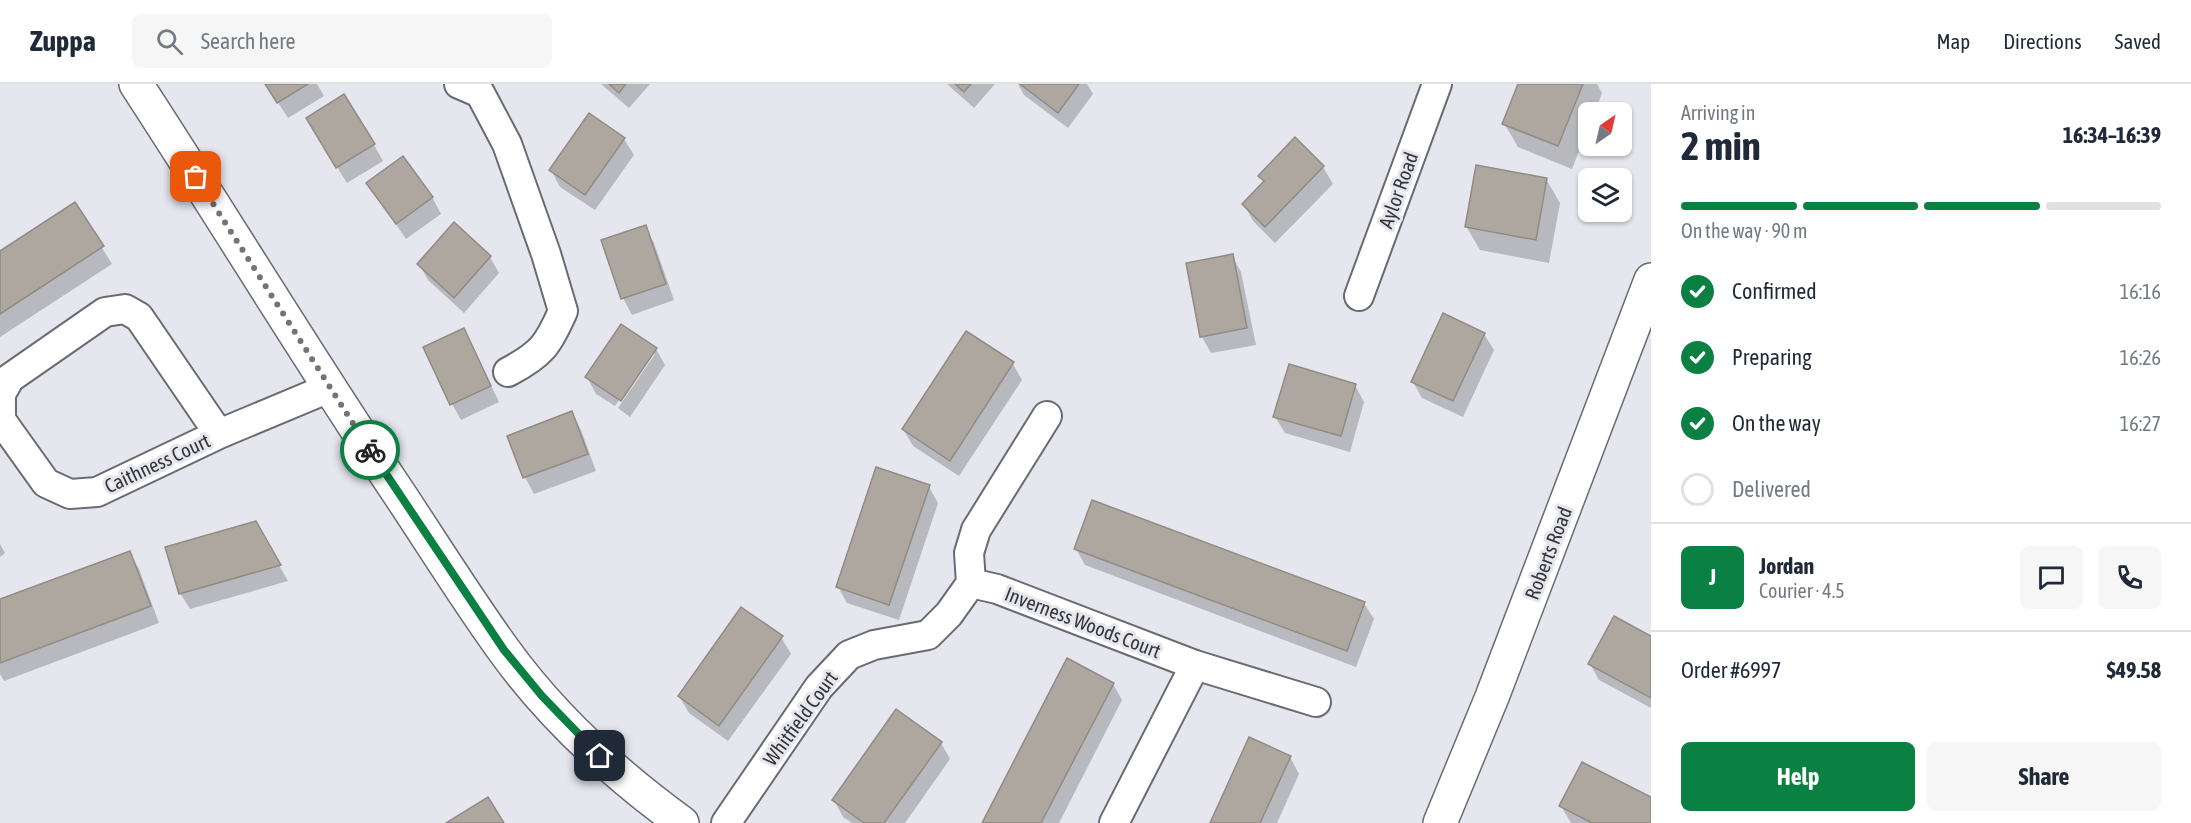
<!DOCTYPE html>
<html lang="en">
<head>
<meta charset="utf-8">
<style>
  :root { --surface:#fff; --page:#f6f6f7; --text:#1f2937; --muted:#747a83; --line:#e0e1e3; --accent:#0b8043 }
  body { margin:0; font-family:"Asap Condensed",sans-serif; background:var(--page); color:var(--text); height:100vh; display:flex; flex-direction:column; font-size:22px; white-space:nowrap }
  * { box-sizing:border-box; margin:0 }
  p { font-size:20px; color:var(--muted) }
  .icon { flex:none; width:33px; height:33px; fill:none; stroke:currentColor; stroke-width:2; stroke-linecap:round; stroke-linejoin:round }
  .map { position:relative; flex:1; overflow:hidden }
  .panel { display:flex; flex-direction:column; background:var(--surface); width:540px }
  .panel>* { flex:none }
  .needle { width:39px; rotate:34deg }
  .buttons { position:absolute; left:1578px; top:18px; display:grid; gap:12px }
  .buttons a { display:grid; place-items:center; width:54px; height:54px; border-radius:9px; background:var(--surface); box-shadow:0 2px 4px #0004; font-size:30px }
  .pin { position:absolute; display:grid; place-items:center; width:51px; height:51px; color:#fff; margin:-26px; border-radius:12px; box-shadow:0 3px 9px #0006 }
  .courier { position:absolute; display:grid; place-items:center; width:60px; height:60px; margin:-30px; border:4px solid #0b8043; border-radius:50%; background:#fff; color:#222; box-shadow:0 2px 8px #0007 }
  .head em { font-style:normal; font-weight:700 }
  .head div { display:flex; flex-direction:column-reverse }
  .head { display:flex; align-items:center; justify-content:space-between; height:102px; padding:0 30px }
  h1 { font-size:39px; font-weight:700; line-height:45px }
  .bar { display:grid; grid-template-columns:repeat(4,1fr); gap:9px 6px; align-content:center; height:72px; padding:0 30px }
  .bar i { height:8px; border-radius:4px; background:var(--line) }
  .bar .active { background:var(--accent) }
  .bar p { grid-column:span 4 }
  .line { display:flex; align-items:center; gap:15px; padding:0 30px; border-top:2px solid var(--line) }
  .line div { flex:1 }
  .round { display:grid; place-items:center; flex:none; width:63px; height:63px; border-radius:9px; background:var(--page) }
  ol { padding:0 30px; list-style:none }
  li { display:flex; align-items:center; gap:18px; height:66px }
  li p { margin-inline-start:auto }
  li .icon { padding:6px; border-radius:50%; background:var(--accent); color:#fff; stroke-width:4 }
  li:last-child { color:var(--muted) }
  li i { width:33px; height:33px; border:3px solid var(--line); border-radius:50% }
  .action { display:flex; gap:12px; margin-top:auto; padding:12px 30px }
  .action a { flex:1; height:69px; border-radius:9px; background:var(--accent); color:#fff; font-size:24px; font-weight:700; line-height:69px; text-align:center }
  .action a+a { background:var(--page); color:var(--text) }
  header { display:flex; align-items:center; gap:36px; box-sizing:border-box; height:84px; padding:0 30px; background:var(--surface); border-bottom:2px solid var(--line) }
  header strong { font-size:28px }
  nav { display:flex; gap:33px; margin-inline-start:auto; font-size:21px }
  .search { width:420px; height:54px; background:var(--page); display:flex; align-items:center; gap:15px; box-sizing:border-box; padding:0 21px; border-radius:9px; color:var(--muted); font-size:22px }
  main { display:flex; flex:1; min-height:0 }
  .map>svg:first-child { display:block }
</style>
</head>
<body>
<header>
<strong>Zuppa</strong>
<div class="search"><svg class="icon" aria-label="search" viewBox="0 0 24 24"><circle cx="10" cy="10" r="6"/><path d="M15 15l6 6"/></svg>Search here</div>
<nav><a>Map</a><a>Directions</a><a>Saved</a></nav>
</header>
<main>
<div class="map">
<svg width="1651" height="739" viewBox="0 0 1651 739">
  <rect width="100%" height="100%" fill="#e6e6ef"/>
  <!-- shadow -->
  <g fill="#0003">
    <path d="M 266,0 L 317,0 L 324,12 L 288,34 Z"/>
    <path d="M 601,0 L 650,0 L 629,24 Z"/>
    <path d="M 947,0 L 995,0 L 974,24 Z"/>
    <path d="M 1018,0 L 1087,0 L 1093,10 L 1068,44 L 1024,11 Z"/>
    <path d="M 1520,0 L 1597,0 L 1602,9 L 1595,28 L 1588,28 L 1588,44 L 1572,85 L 1518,63 L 1504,39 Z"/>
    <path d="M 317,51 L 374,61 L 383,77 L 347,99 Z"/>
    <path d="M 624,55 L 634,71 L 595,126 L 560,103 L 551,86 Z"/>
    <path d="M 1295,55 L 1323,83 L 1333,100 L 1275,159 L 1253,137 L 1244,120 L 1264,99 L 1260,92 Z"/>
    <path d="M 1546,95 L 1560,119 L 1549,179 L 1480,166 L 1466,142 Z"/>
    <path d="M 368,100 L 432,113 L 441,130 L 406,155 Z"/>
    <path d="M 75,120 L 112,180 L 0,253 L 0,169 Z"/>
    <path d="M 645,143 L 654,159 L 674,216 L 632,231 L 623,214 Z"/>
    <path d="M 1232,172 L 1241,188 L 1256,261 L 1211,269 L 1202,253 L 1188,180 Z"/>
    <path d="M 490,173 L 499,189 L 464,229 L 428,196 L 419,180 Z"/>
    <path d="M 464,246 L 499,318 L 461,336 L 452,320 Z"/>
    <path d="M 1484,250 L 1494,266 L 1463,333 L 1422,314 L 1413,298 Z"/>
    <path d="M 656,265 L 665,281 L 630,333 L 618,324 L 655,270 L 651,270 L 615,322 L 596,310 L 587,293 Z"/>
    <path d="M 1013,280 L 1022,296 L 959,392 L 913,362 L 903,345 Z"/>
    <path d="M 1355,301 L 1364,318 L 1350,368 L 1285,349 L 1275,333 Z"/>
    <path d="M 572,329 L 581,346 L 596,387 L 534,410 L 525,393 Z"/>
    <path d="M 929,403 L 938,419 L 899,536 L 847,519 L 838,503 Z"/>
    <path d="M 255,439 L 288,497 L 190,525 L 180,509 Z"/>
    <path d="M 0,460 L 5,469 L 0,473 Z"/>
    <path d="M 1076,465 L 1364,519 L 1374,535 L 1356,583 L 1085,481 Z"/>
    <path d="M 130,469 L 139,485 L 159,539 L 4,597 L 0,590 L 0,517 Z"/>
    <path d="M 781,553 L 791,570 L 728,657 L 689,629 L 679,612 Z"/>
    <path d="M 1651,554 L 1651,624 L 1599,596 L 1590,580 Z"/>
    <path d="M 1113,600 L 1122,616 L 1059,739 L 984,739 Z"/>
    <path d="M 941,659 L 950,675 L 905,739 L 852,739 L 843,733 L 834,716 Z"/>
    <path d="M 1290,673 L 1299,690 L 1277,739 L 1211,739 Z"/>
    <path d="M 1651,714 L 1651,739 L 1571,739 L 1561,722 Z"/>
  </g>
  <!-- building -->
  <g fill="#ada79f" stroke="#918b84" stroke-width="1.5">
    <path d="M 265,0 L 308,0 L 277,19 Z"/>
    <path d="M 609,0 L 626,0 L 619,9 Z"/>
    <path d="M 955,0 L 971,0 L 964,8 Z"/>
    <path d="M 1020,0 L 1079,0 L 1058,29 Z"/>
    <path d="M 1518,0 L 1583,0 L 1558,62 L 1502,40 Z"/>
    <path d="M 344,10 L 375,60 L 336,84 L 306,34 Z"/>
    <path d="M 589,29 L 625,54 L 585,111 L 549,86 Z"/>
    <path d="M 1295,53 L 1324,82 L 1265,143 L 1242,120 L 1264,97 L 1258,92 Z"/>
    <path d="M 403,72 L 433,113 L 396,140 L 366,99 Z"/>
    <path d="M 1476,81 L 1547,94 L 1536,156 L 1465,143 Z"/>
    <path d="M 75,118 L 104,162 L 0,230 L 0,167 Z"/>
    <path d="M 454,138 L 491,172 L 454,214 L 417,180 Z"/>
    <path d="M 646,141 L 666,200 L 621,215 L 601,156 Z"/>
    <path d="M 1233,170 L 1247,244 L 1200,253 L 1186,179 Z"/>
    <path d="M 1443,229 L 1485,249 L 1453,317 L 1411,298 Z"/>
    <path d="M 621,240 L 657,264 L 621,317 L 585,293 Z"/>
    <path d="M 464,244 L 491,302 L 450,321 L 423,263 Z"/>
    <path d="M 966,247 L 1014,278 L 950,377 L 902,345 Z"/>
    <path d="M 1289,280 L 1356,300 L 1341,352 L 1273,333 Z"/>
    <path d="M 572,327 L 588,370 L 523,394 L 507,352 Z"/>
    <path d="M 876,383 L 930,401 L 889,521 L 836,503 Z"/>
    <path d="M 1092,416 L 1365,518 L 1347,567 L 1074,465 Z"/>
    <path d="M 256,437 L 281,481 L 179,510 L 165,463 Z"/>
    <path d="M 130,467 L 151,522 L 0,579 L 0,515 Z"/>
    <path d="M 741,523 L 783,552 L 719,642 L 678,612 Z"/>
    <path d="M 1614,532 L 1651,552 L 1651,614 L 1588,580 Z"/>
    <path d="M 1067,574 L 1114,599 L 1041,739 L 982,739 Z"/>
    <path d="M 896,625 L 942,658 L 884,739 L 864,739 L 832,716 Z"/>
    <path d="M 1249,653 L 1291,672 L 1260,739 L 1210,739 Z"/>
    <path d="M 1582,678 L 1651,713 L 1651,739 L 1592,739 L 1559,722 Z"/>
    <path d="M 488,713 L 504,739 L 446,739 Z"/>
  </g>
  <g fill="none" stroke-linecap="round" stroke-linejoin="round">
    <defs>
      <g id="minor">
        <path d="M 459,0 L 480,9 L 507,60 L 546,170 L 563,227 C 548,261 542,270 508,288"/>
        <path d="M 1359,212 L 1437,0"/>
        <path d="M 219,350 L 139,233 L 125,225 L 105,228 L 10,294 L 1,310 L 1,336 L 46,399 L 70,410 L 97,408 L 219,350 L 329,304"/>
        <path d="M 971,499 L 997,505 L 1195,581 L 1316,618"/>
        <path d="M 726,739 L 819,603 L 849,571 L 874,561 L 928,551 L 949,530 L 971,499 L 969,469 L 976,446 L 1047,332"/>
        <path d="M 1114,739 L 1195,581"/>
      </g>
      <path id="tertiary" d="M 136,0 C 222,132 304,267 392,399 C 429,454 464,511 503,565 C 551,632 616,691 682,739"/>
      <path id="secondary" d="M 1440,739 L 1492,613 L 1651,196"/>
    </defs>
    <!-- minor casing -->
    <use href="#minor" stroke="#6a6a72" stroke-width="32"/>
    <!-- tertiary casing -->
    <use href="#tertiary" stroke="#6a6a72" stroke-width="36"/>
    <!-- secondary casing -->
    <use href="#secondary" stroke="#6a6a72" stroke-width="36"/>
    <!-- minor -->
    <use href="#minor" stroke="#fff" stroke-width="28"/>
    <!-- tertiary -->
    <use href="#tertiary" stroke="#fff" stroke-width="33"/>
    <!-- secondary -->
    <use href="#secondary" stroke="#fff" stroke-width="33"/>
  </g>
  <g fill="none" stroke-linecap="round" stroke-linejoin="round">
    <!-- done -->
    <path stroke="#737379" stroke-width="6" stroke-dasharray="0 10.8" d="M 196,93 L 370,366"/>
    <!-- route -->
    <path stroke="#0b8043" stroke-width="8" d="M 370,366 L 504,566 L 542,612 L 600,672"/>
  </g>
  <g text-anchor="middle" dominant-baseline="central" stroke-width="6" stroke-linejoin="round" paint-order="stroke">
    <!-- street labels -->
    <g font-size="20" fill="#353539" stroke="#e6e6ef">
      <text transform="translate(1398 106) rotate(-70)">Aylor Road</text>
      <text transform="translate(157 379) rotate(-25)">Caithness Court</text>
      <text transform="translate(1548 469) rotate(-69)">Roberts Road</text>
      <text transform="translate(1083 538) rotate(21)">Inverness Woods Court</text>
      <text transform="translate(800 634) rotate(-54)">Whitfield Court</text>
    </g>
  </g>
</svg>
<div class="buttons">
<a><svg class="needle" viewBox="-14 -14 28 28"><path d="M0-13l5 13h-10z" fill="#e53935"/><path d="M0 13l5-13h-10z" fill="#747a83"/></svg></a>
<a><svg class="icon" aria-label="layers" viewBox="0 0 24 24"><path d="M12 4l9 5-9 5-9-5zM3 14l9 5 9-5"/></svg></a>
</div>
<div class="pin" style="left:196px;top:93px;background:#ea580c"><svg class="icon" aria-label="bag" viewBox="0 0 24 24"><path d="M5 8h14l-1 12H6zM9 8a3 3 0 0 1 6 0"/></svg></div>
<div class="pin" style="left:600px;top:672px;background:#1f2937"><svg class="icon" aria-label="home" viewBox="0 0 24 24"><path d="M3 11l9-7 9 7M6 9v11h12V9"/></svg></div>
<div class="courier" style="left:370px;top:366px"><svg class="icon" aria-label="bike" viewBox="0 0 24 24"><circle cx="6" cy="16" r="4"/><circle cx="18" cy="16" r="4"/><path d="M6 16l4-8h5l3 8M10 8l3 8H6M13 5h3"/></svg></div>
</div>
<section class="panel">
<div class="head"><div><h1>2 min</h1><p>Arriving in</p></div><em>16:34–16:39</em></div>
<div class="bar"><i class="active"></i><i class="active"></i><i class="active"></i><i></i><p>On the way · 90 m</p></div>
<ol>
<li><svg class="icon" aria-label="check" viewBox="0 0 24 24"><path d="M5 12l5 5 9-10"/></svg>Confirmed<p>16:16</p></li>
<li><svg class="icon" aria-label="check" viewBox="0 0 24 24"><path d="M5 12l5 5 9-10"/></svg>Preparing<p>16:26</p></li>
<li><svg class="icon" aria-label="check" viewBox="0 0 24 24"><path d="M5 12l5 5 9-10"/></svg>On the way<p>16:27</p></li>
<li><i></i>Delivered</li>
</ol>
<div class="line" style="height:108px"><b class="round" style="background:var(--accent);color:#fff">J</b><div><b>Jordan</b><p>Courier · 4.5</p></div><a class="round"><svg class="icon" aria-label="chat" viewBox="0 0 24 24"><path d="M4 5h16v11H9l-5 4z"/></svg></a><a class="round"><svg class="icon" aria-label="phone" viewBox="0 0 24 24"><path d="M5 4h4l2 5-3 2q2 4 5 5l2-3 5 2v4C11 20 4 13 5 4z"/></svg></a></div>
<div class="line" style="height:78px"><div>Order #6997</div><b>$49.58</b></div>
<div class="action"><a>Help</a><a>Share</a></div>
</section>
</main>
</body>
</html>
